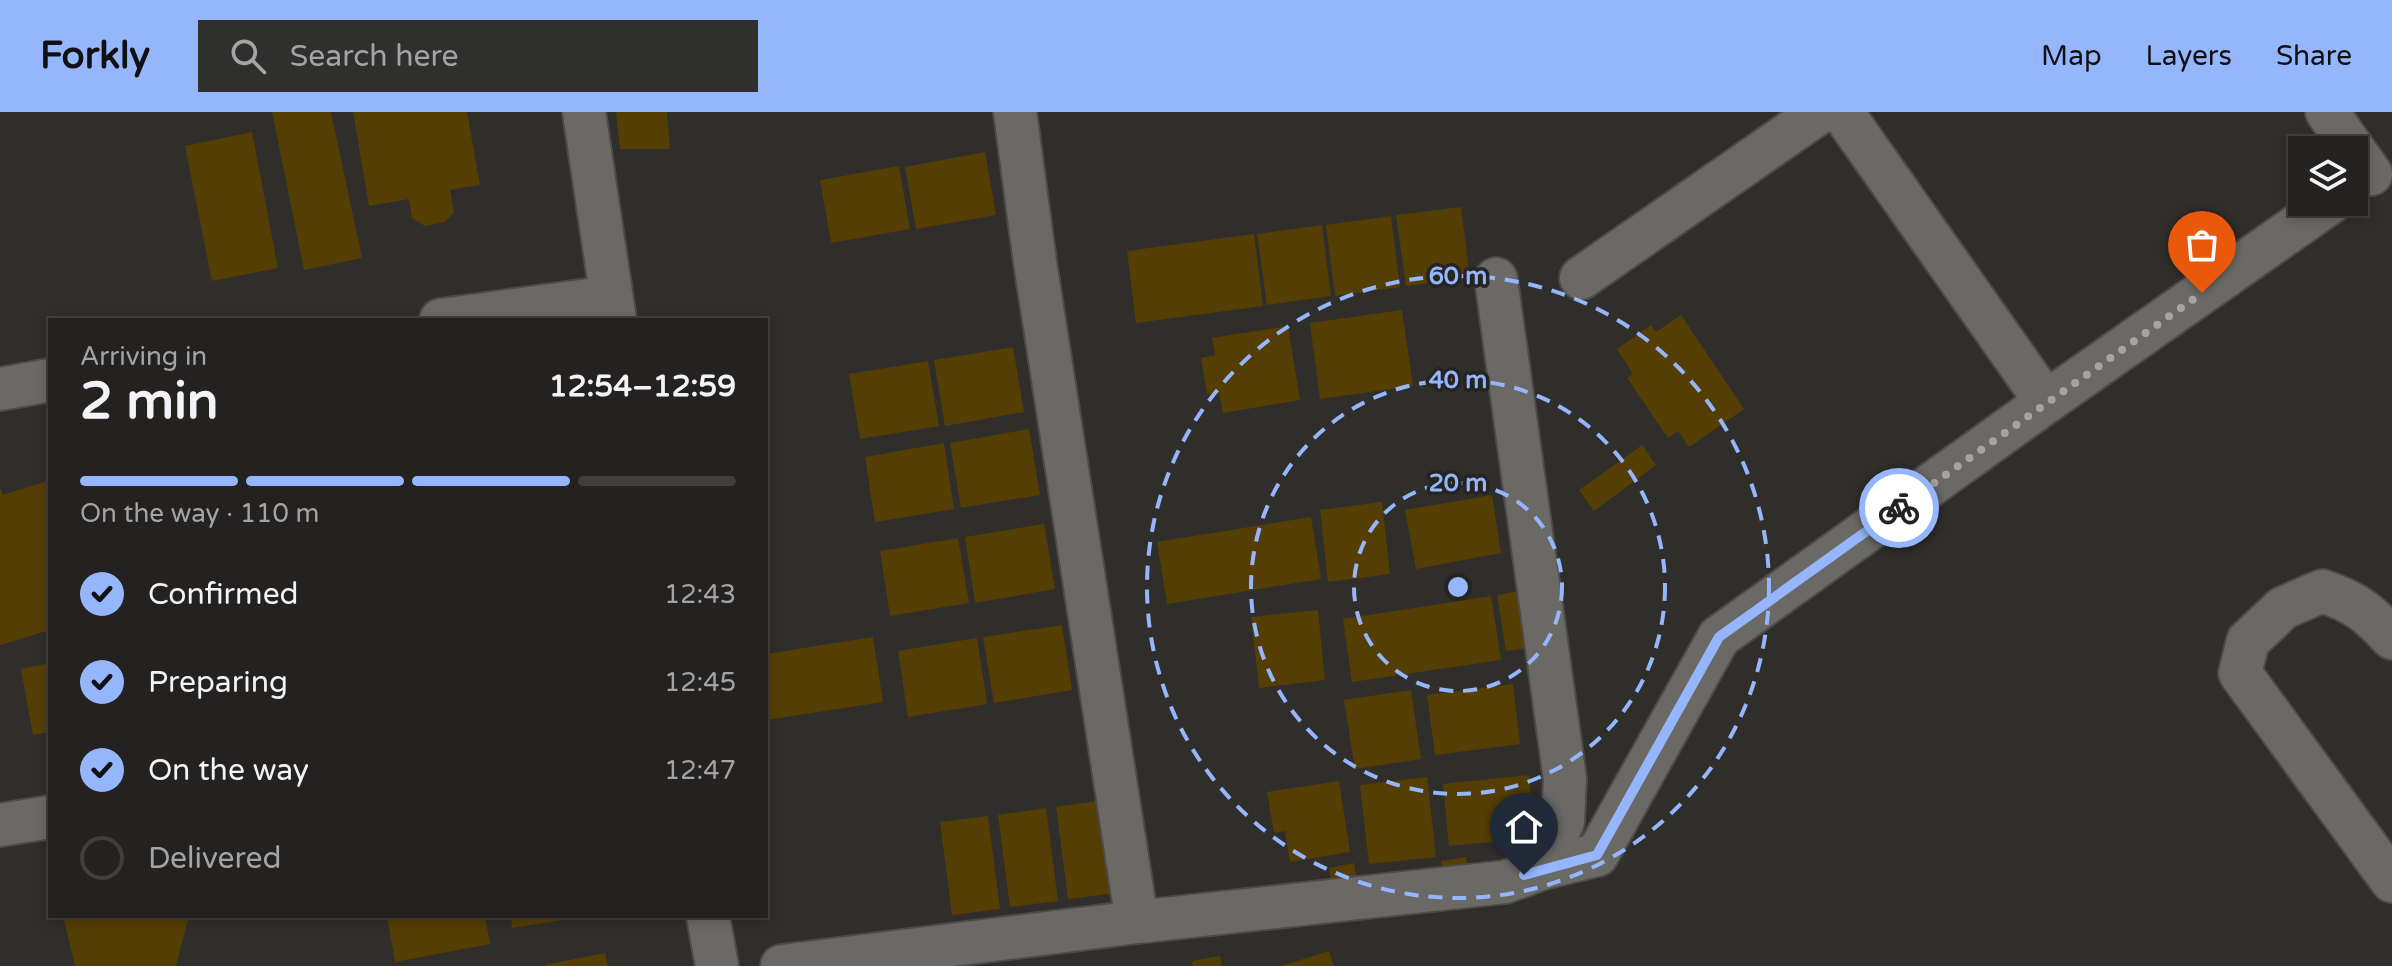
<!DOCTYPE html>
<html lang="en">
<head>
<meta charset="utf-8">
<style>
  :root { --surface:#232220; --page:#2f2f2d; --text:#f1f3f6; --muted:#a3a4a5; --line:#403f3e; --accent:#95b6fd }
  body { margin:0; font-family:"Varela Round",sans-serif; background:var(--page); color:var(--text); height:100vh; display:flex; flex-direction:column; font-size:30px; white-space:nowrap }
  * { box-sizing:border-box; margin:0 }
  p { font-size:26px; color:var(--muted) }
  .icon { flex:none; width:44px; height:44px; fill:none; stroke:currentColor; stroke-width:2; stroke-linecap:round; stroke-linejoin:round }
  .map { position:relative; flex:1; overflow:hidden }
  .panel { position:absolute; left:48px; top:206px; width:720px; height:600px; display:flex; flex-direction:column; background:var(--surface); border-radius:0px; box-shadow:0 4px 12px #0003,0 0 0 2px var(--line) }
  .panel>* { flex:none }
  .tools { position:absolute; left:2288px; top:24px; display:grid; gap:16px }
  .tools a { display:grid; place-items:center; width:80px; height:80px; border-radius:0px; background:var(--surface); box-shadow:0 4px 12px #0003,0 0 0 2px var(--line); font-size:40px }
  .pin { position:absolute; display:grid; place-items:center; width:68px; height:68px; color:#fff; margin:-82px -34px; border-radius:50% 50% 50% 0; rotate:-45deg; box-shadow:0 0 8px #0007 }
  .pin .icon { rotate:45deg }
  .courier { position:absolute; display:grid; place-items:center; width:80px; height:80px; margin:-40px; border:6px solid #95b6fd; border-radius:50%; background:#fff; color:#222; box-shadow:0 2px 10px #0007 }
  .summary em { font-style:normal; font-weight:700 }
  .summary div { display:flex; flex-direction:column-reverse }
  .summary { display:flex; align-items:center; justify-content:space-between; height:136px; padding:0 32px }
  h1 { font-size:52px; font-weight:700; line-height:60px }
  .bar { display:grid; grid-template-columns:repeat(4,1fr); gap:12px 8px; align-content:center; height:96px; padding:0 32px }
  .bar i { height:10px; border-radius:6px; background:var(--line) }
  .bar .selected { background:var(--accent) }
  .bar p { grid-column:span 4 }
  ol { padding:0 32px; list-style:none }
  li { display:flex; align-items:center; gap:24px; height:88px }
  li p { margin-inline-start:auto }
  li .icon { padding:8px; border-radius:50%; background:var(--accent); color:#111; stroke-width:4 }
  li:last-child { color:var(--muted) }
  li i { width:44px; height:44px; border:4px solid var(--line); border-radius:50% }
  header { display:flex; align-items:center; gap:48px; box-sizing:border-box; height:112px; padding:0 40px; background:var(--accent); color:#111 }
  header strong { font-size:38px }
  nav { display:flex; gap:44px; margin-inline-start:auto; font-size:28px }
  .search { width:560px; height:72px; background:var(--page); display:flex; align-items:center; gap:20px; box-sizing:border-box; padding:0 28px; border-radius:0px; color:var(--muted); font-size:30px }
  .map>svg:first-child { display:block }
</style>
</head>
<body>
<header>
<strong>Forkly</strong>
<div class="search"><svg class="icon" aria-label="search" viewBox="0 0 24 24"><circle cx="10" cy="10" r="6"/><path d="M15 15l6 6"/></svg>Search here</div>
<nav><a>Map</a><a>Layers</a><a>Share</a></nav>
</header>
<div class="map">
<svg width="2392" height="854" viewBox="0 0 2392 854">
  <rect width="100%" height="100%" fill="#2f2e2b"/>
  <!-- building -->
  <g fill="#553e04">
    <path d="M 272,0 L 331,0 L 362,146 L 304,158 Z"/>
    <path d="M 353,0 L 467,0 L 480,73 L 450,78 L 454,100 L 445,110 L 425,114 L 412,106 L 409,87 L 369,94 Z"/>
    <path d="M 616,0 L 667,0 L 670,37 L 620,37 Z"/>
    <path d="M 252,20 L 278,156 L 212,169 L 185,34 Z"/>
    <path d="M 985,40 L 996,103 L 916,117 L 905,55 Z"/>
    <path d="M 899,54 L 910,117 L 831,131 L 820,68 Z"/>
    <path d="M 1461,95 L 1470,166 L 1406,174 L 1396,103 Z"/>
    <path d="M 1391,104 L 1400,175 L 1335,184 L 1326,113 Z"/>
    <path d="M 1322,113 L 1331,184 L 1267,193 L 1257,122 Z"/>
    <path d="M 1254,122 L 1263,194 L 1136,211 L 1127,139 Z"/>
    <path d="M 1402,198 L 1413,274 L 1320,287 L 1310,211 Z"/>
    <path d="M 1681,203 L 1744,297 L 1689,335 L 1678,319 L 1668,326 L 1627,266 L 1633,262 L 1617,237 L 1651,213 L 1656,220 Z"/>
    <path d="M 1288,214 L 1300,288 L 1223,301 L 1219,281 L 1207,282 L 1201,246 L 1215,243 L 1212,226 Z"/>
    <path d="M 1013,235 L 1024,300 L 945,314 L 934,248 Z"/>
    <path d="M 928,249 L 939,314 L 860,327 L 849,262 Z"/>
    <path d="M 1029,317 L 1040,383 L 961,396 L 950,331 Z"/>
    <path d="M 944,331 L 954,397 L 875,410 L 865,345 Z"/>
    <path d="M 1642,333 L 1656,353 L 1594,399 L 1579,378 Z"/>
    <path d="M 50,368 L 50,518 L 0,533 L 0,375 L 3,383 Z"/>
    <path d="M 1492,383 L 1501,441 L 1416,457 L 1405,398 Z"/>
    <path d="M 1382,390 L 1390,462 L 1328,470 L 1320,398 Z"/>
    <path d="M 1311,405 L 1321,467 L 1167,492 L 1157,430 Z"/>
    <path d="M 1044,412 L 1055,477 L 975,491 L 965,425 Z"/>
    <path d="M 958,426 L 969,491 L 890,504 L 880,439 Z"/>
    <path d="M 1524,478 L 1534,535 L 1506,539 L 1497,483 Z"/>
    <path d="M 1491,484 L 1501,548 L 1352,570 L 1343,507 Z"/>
    <path d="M 1318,498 L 1325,568 L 1259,576 L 1251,505 Z"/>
    <path d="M 1062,513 L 1072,578 L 994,591 L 983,525 Z"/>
    <path d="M 873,525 L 883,590 L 766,608 L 766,542 Z"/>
    <path d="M 977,526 L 987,592 L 908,605 L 898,539 Z"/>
    <path d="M 50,551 L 50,620 L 33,623 L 21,557 Z"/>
    <path d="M 1513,572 L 1520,632 L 1435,643 L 1427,583 Z"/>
    <path d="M 1411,578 L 1421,647 L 1355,657 L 1344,588 Z"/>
    <path d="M 1529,663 L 1535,726 L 1449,734 L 1443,672 Z"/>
    <path d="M 1427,665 L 1436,745 L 1369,752 L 1360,673 Z"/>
    <path d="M 1339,669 L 1350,740 L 1290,750 L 1285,719 L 1274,721 L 1267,680 Z"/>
    <path d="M 1104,688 L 1116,781 L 1068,787 L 1056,695 Z"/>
    <path d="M 1046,696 L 1058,789 L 1010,795 L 998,703 Z"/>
    <path d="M 988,704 L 1000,797 L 952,803 L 940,710 Z"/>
    <path d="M 1466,745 L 1469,769 L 1444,773 L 1441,749 Z"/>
    <path d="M 1354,751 L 1357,767 L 1332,772 L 1329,756 Z"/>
    <path d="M 63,804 L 189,804 L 176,854 L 75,854 Z"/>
    <path d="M 387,804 L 485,804 L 490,832 L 395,850 Z"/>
    <path d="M 511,804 L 576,804 L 576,806 L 512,816 Z"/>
    <path d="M 1329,839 L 1334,854 L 1284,854 L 1284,853 Z"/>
    <path d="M 605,841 L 608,854 L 545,854 L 544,853 Z"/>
    <path d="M 1220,844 L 1222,854 L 1193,854 L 1192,849 Z"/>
  </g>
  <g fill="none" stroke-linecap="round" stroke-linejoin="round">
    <defs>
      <g id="street">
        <path d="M 584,0 L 615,208"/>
        <path d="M 1842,0 L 2046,290"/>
        <path d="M 2327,0 L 2371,62"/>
        <path d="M 1581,166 L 1820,0"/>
        <path d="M 441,208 L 611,185"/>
        <path d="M 0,277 L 50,268"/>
        <path d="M 2392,526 C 2368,500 2355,490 2322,479 L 2283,496 L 2248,529 L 2240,561 L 2392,769"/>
        <path d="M 0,713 L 50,705"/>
        <path d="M 1543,756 L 1597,743 L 1719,525 L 2046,290 L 2331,90"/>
        <path d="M 708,804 L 717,854"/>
        <path d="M 1137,810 L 1505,770 L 1543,756 L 1563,709 L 1565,667 L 1496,167"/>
        <path d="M 782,854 L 1137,810 L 1035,150 L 1015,0"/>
      </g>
    </defs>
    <!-- street casing -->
    <use href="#street" stroke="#4c4b49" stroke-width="46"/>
    <!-- street -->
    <use href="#street" stroke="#6b6966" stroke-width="42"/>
  </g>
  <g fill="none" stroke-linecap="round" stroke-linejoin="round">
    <!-- done -->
    <path stroke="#a5a4a1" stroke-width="8" stroke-dasharray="0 14.4" d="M 1899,396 L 2202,181"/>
    <!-- route -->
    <path stroke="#95b6fd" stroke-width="10" d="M 1524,763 L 1597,743 L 1719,525 L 1899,396"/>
  </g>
  <!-- distance rings -->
  <g fill="none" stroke="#95b6fd" stroke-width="4" stroke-dasharray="14 10">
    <circle cx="1458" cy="475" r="104"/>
    <circle cx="1458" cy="475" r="207"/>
    <circle cx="1458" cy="475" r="311"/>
  </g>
  <circle cx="1458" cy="475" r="12" fill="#95b6fd" stroke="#252421" stroke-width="4"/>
  <g font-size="24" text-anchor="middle" font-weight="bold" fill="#95b6fd" stroke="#252421" stroke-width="7" stroke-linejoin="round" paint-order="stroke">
    <text x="1458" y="172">60 m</text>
    <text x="1458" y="276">40 m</text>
    <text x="1458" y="379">20 m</text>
  </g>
</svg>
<div class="tools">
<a><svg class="icon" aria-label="layers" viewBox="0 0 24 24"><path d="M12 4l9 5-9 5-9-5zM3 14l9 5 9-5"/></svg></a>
</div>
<div class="pin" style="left:2202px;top:181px;background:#ea580c"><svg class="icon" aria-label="bag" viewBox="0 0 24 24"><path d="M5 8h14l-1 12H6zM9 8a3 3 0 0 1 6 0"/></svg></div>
<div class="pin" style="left:1524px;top:763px;background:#1f2937"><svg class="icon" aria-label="home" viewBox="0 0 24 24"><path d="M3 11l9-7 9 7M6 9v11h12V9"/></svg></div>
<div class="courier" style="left:1899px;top:396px"><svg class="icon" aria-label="bike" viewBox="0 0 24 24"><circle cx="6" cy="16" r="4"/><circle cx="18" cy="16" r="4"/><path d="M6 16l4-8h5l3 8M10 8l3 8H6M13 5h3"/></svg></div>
<section class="panel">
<div class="summary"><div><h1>2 min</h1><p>Arriving in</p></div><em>12:54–12:59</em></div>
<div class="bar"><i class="selected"></i><i class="selected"></i><i class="selected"></i><i></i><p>On the way · 110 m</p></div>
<ol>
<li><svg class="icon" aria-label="check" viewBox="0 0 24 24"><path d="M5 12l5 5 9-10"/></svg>Confirmed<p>12:43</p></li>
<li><svg class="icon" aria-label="check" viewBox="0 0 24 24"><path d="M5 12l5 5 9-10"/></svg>Preparing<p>12:45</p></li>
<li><svg class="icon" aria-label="check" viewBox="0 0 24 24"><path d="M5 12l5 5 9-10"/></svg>On the way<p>12:47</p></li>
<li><i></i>Delivered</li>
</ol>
</section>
</div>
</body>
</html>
